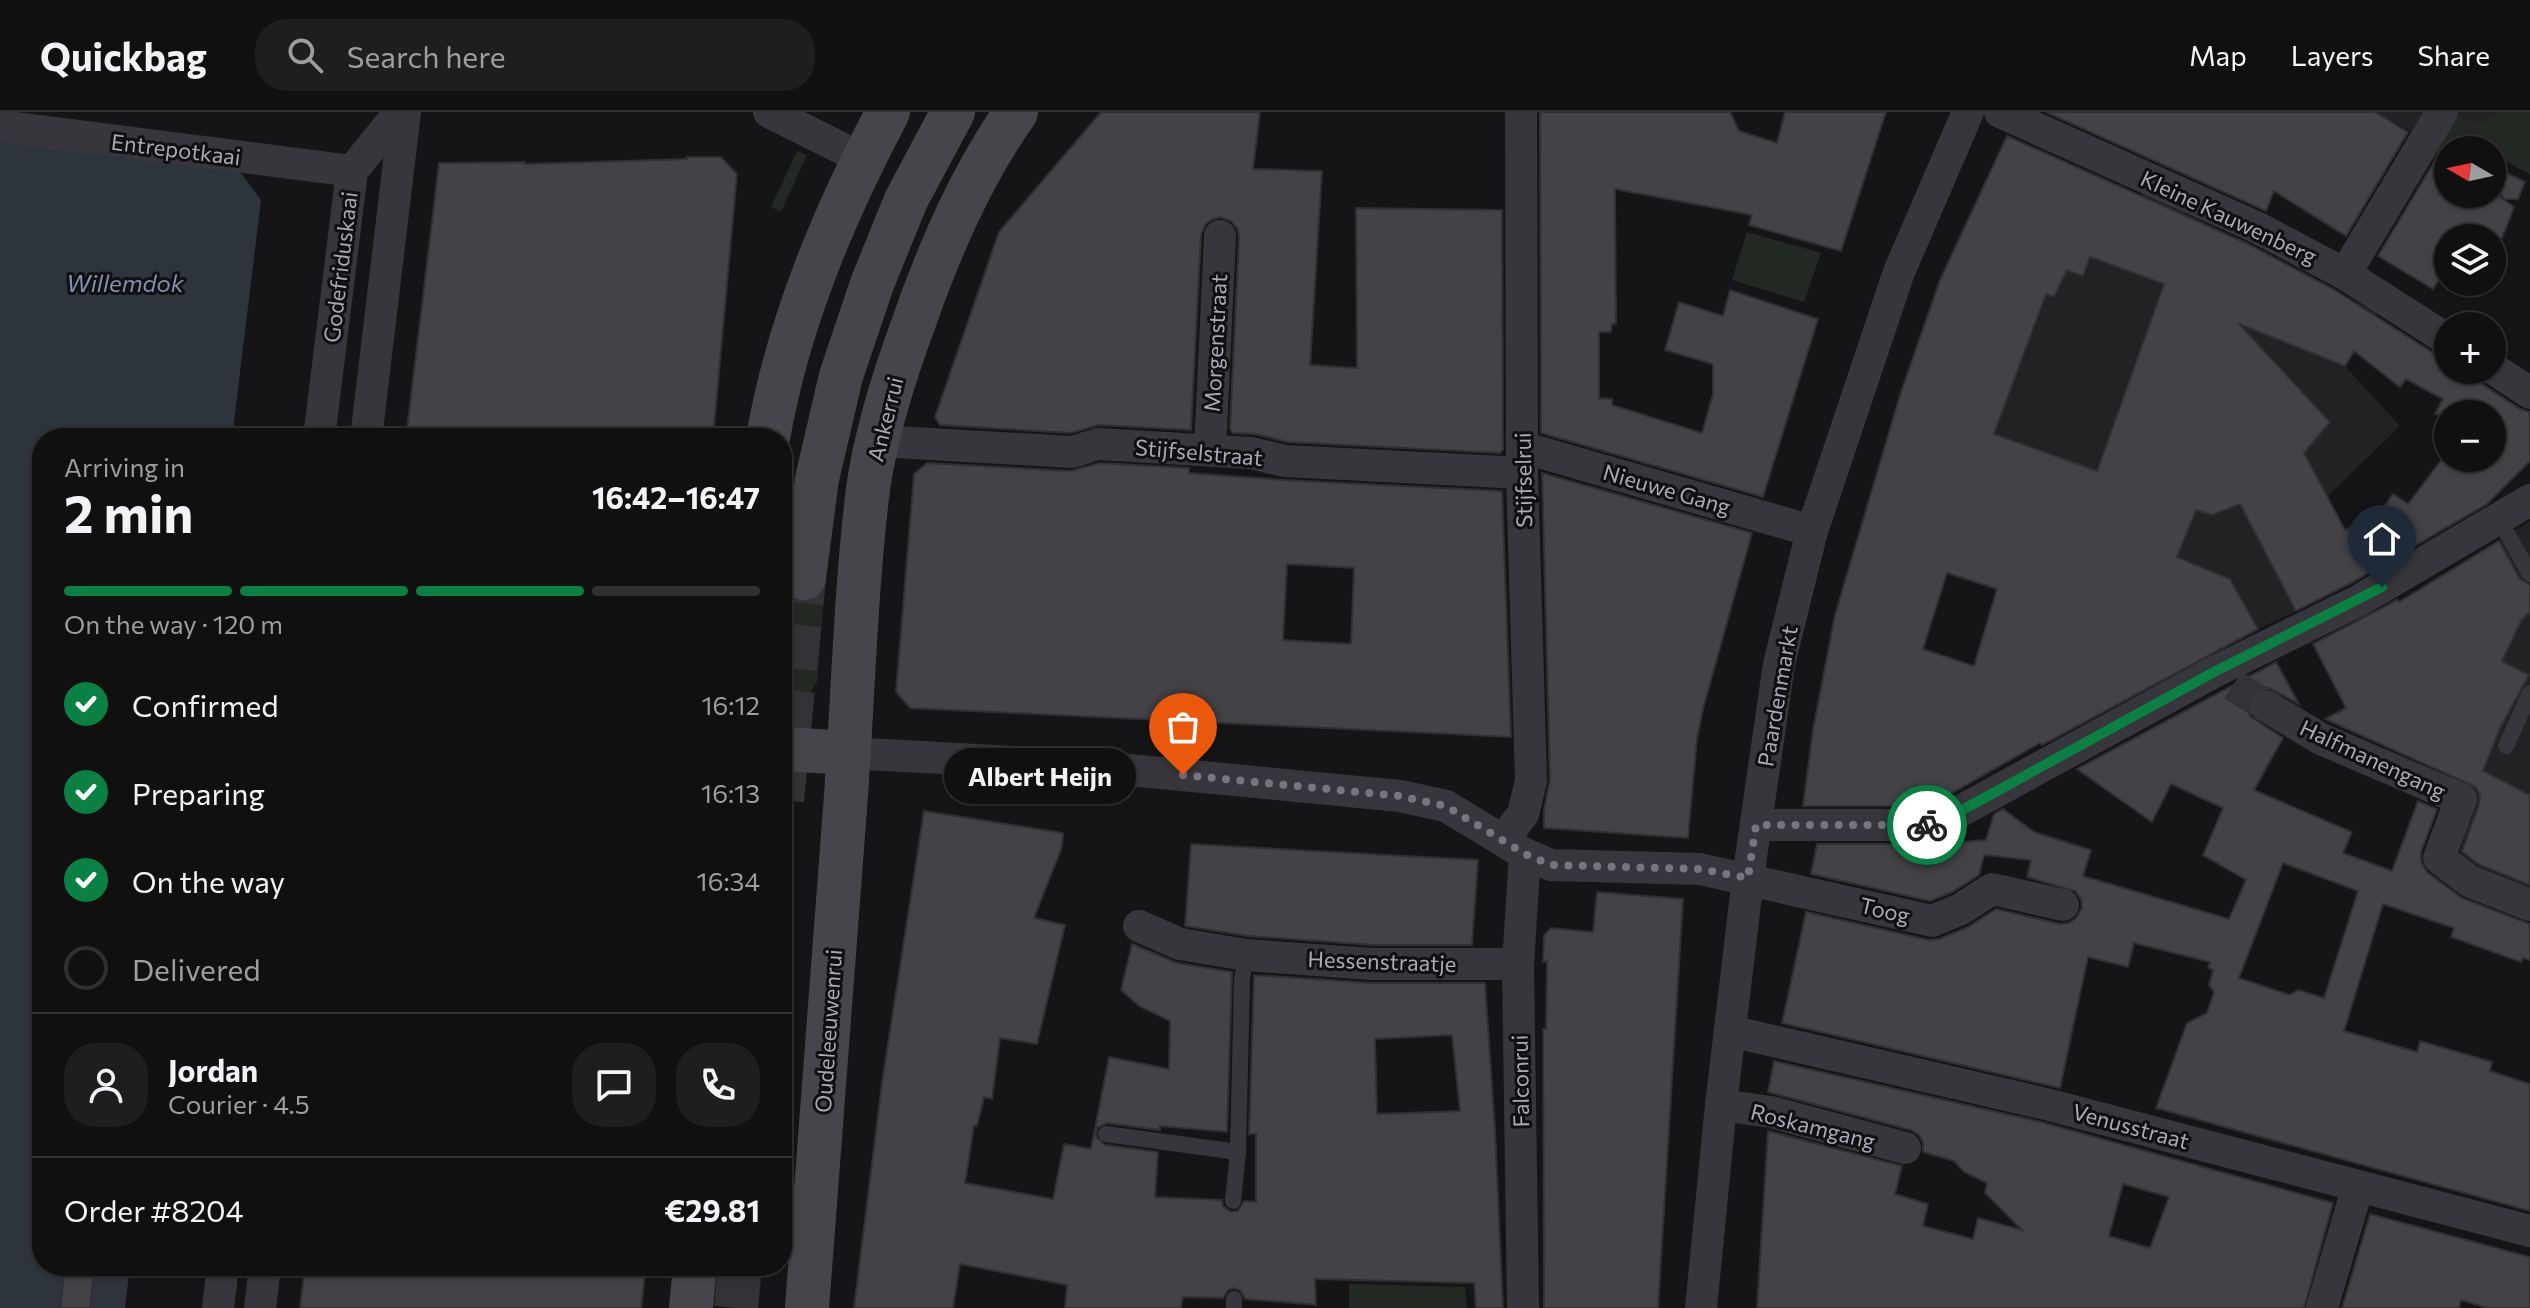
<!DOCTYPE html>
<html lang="en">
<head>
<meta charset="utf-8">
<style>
  :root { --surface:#101011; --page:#1e1e1f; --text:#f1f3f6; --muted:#9c9d9f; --line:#303031; --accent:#0b8043 }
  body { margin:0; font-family:Commissioner,sans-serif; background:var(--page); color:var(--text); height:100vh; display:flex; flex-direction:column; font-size:30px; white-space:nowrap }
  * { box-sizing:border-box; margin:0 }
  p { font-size:26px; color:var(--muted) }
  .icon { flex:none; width:44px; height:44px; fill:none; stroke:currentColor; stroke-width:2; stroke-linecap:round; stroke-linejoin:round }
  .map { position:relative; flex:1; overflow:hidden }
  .sheet { position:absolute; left:32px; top:316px; width:760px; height:848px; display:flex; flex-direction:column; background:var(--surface); border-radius:32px; box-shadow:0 2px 6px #0004,0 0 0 2px var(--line) }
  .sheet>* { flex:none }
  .needle { width:52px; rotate:279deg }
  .tools { position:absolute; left:2434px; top:24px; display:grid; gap:16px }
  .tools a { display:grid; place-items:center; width:72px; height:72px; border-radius:50%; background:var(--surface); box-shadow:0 2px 6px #0004,0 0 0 2px var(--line); font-size:40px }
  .pin { position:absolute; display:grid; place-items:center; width:68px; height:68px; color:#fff; margin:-82px -34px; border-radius:50% 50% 50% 0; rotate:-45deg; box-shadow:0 0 8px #0007 }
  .pin .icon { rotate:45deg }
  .courier { position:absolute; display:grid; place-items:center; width:80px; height:80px; margin:-40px; border:6px solid #0b8043; border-radius:50%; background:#fff; color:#222; box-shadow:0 2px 10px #0007 }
  .bubble { position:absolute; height:56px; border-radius:28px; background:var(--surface); box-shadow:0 2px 6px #0004,0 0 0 2px var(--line); font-size:26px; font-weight:700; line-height:56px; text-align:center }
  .summary em { font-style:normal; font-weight:700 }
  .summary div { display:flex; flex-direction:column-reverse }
  .summary { display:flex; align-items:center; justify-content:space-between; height:136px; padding:0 32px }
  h1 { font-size:52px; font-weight:700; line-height:60px }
  .bar { display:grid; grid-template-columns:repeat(4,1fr); gap:12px 8px; align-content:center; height:96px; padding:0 32px }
  .bar i { height:10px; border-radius:6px; background:var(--line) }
  .bar .current { background:var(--accent) }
  .bar p { grid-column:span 4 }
  .line { display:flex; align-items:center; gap:20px; padding:0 32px; border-top:2px solid var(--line) }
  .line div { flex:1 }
  .round { display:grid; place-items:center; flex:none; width:84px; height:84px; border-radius:32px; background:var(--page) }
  ol { padding:0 32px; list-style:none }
  li { display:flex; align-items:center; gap:24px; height:88px }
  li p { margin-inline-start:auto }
  li .icon { padding:8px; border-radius:50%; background:var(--accent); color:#fff; stroke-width:4 }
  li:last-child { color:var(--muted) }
  li i { width:44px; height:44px; border:4px solid var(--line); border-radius:50% }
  header { display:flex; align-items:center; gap:48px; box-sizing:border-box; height:112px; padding:0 40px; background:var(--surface); border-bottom:2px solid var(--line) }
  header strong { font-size:38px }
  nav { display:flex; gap:44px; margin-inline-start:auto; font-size:28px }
  .search { width:560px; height:72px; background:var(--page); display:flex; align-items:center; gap:20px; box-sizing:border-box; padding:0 28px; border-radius:32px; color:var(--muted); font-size:30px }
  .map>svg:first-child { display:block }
</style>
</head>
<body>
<header>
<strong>Quickbag</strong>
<div class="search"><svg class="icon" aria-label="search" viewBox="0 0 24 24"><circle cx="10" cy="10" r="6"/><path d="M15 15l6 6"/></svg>Search here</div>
<nav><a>Map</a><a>Layers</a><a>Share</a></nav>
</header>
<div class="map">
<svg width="2530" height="1196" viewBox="0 0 2530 1196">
  <rect width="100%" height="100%" fill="#151517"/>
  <!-- built -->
  <g fill="#222124">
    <path d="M 2374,0 L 2530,0 L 2530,62 L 2492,42 L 2492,38 L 2448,38 Z"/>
    <path d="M 2143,79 L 2378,201 L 2345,254 L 2400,314 L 2327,385 L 2241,392 L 2296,499 L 2258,517 L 2013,329 L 1994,321 L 2046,182 L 2054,185 L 2067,158 L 2083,163 L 2090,145 L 2110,152 Z"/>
    <path d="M 2530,409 L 2530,489 L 2491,433 Z"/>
    <path d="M 2530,500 L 2530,781 L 2457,755 L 2472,682 L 2443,670 L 2521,509 Z"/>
  </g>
  <!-- green -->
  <g fill="#222923">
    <path d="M 2456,0 L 2460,6 L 2481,12 L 2500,0 L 2530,0 L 2530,62 L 2492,42 L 2492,38 L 2448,38 L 2448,46 L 2423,31 Z"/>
    <path d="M 797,39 L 807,43 L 781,100 L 771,95 Z"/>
    <path d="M 1747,120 L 1821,141 L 1804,190 L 1732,168 Z"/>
    <path d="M 782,467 L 825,472 L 817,570 L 807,585 L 782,582 Z"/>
    <path d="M 1349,1172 L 1465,1175 L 1467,1196 L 1349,1196 Z"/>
  </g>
  <!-- water -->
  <path fill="#2e343c" d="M 0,27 L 237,56 L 261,88 L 232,326 L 42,326 L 42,1154 L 130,1154 L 125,1196 L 0,1196 Z"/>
  <!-- building -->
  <g fill="#424247" stroke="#302f33" stroke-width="2" fill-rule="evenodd">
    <path d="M 1101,0 L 1260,0 L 1253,57 L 1322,59 L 1310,253 L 1357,256 L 1356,96 L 1502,98 L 1503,337 L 1500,341 L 1288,330 L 1255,322 L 1233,321 L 1230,317 L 1239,125 L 1237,116 L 1231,109 L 1220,105 L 1211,108 L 1205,113 L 1201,123 L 1191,318 L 1099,313 L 1070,321 L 940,313 L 935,305 L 999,120 Z"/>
    <path d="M 1540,0 L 1730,0 L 1739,19 L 1777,31 L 1785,0 L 1886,0 L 1841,139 L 1749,113 L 1752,103 L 1615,77 L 1616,212 L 1612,212 L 1611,220 L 1599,220 L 1599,286 L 1612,287 L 1612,293 L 1702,321 L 1713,282 L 1713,252 L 1665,238 L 1679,190 L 1723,204 L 1730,178 L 1818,207 L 1763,385 L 1541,321 Z"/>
    <path d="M 2046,0 L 2375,0 L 2408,20 L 2346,124 L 2274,79 L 2266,99 Z"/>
    <path d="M 2007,24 L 2248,132 L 2335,178 L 2438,244 L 2448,247 L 2448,258 L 2473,258 L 2482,272 L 2520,297 L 2530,300 L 2530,349 L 2487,392 L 2349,472 L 2296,499 L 2240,392 L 2212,403 L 2196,398 L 2177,445 L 2230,467 L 2258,517 L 2042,633 L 2040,631 L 1929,694 L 1803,694 L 1813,618 L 1835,503 L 1900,283 L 1940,168 ZM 2090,145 L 2164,172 L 2097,359 L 1994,322 L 2046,182 L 2054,185 L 2067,158 L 2083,164 ZM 2239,212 L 2345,254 L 2354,239 L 2400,275 L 2406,267 L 2443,287 L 2435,302 L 2492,302 L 2492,346 L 2443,346 L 2408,392 L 2393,382 L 2376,406 L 2345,418 L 2304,341 L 2330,310 ZM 1947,461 L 1997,477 L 1974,554 L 1923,537 Z"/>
    <path d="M 2439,42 L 2448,48 L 2448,82 L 2496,82 L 2514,95 L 2502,126 L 2448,126 L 2448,152 L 2433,177 L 2378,144 Z"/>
    <path d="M 687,45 L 721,45 L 737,62 L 713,326 L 642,326 L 604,322 L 604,326 L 406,326 L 439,51 L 525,50 L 525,52 L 687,47 Z"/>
    <path d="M 2492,54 L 2525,70 L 2518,87 L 2504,87 L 2492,66 Z"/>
    <path d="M 927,351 L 1071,359 L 1100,351 L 1189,356 L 1189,361 L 1284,368 L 1502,379 L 1511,625 L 910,596 L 896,580 L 914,362 ZM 1287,452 L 1354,456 L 1351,532 L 1283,528 Z"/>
    <path d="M 1542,361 L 1752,421 L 1703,597 L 1697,627 L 1688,726 L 1544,716 L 1544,698 L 1550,668 Z"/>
    <path d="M 2499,429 L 2520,467 L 2530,473 L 2530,500 L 2521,509 L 2502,549 L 2529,563 L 2500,616 L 2483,659 L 2530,683 L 2530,773 L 2478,752 L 2462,739 L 2479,693 L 2480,683 L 2476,675 L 2325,607 L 2346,596 L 2313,532 L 2397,488 L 2399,490 Z"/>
    <path d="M 2276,550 L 2299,592 L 2267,575 L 2258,577 L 2249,585 L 2247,594 L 2250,604 L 2283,626 L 2254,678 L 2352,720 L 2343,741 L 2392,759 L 2418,689 L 2437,697 L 2421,740 L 2421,750 L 2427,760 L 2462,786 L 2530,812 L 2530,848 L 2523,846 L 2521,850 L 2451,825 L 2454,816 L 2383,792 L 2344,919 L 2417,940 L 2420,929 L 2492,950 L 2490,959 L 2530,972 L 2530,1099 L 2156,996 L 2187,911 L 2207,901 L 2214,880 L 2209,873 L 2213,858 L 2208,856 L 2210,850 L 2134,831 L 2128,855 L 2088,845 L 2060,976 L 1782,911 L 1806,800 L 1929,828 L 1939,827 L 1968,815 L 1996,797 L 2060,812 L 2069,811 L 2076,806 L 2082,796 L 2081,787 L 2075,779 L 2027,765 L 2031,748 L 1984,743 L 1979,763 L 1952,780 L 1930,789 L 1811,762 L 1817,732 L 1935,732 L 1986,728 L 1994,702 L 2003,697 L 2034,720 L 2091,738 L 2083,764 L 2229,807 L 2246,768 L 2203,743 L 2223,696 L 2171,672 L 2152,710 L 2077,657 ZM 2283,751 L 2358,779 L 2324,886 L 2298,878 L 2290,883 L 2239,866 Z"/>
    <path d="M 924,699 L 1063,721 L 1062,735 L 1034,806 L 1065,813 L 1037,932 L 1000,926 L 992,987 L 984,985 L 977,1014 L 974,1013 L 965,1071 L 1053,1087 L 1064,1032 L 1091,1037 L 1109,945 L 1169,957 L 1170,909 L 1139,894 L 1121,878 L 1132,832 L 1177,851 L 1232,860 L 1227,1020 L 1160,1014 L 1160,1018 L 1107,1011 L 1097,1016 L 1096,1025 L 1105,1033 L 1158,1040 L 1155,1085 L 1222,1088 L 1223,1094 L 1231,1100 L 1238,1099 L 1244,1089 L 1256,1090 L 1256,1022 L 1249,1022 L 1254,863 L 1371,871 L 1485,871 L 1495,1018 L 1503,1196 L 1476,1196 L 1474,1171 L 1315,1167 L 1316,1193 L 1245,1187 L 1240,1178 L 1233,1176 L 1228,1178 L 1223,1186 L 1183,1185 L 1181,1196 L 1065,1196 L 1067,1173 L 960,1152 L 953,1196 L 854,1196 L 882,971 ZM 1452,923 L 1460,999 L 1377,1002 L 1375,927 Z"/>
    <path d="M 1191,732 L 1478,748 L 1472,833 L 1373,833 L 1248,824 L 1185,814 Z"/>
    <path d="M 1597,780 L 1683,787 L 1658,1196 L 1544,1196 L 1543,917 L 1546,917 L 1547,849 L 1543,850 L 1544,823 L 1551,816 L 1593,820 Z"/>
    <path d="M 1774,949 L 2041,1010 L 2333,1091 L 2304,1196 L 1757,1196 L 1768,1019 L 1902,1054 L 1895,1082 L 1928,1092 L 1923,1114 L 1973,1127 L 1978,1106 L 2022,1118 L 1985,1081 L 1987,1071 L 1964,1060 L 1954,1049 L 1923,1040 L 1923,1030 L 1919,1023 L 1911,1018 L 1768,980 ZM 2123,1072 L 2169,1085 L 2150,1136 L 2109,1124 Z"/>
    <path d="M 2370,1102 L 2530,1145 L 2530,1196 L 2487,1196 L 2461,1188 L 2459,1196 L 2342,1196 Z"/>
    <path d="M 65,1154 L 95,1154 L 90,1196 L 60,1196 Z"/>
    <path d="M 305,1154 L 646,1154 L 641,1196 L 300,1196 Z"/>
  </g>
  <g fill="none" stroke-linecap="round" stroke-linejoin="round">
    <!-- street-tunnel -->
    <path stroke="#323337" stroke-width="32" stroke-dasharray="32 16" stroke-linecap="butt" d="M 2233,573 L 2266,594"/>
    <!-- secondary-tunnel -->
    <g stroke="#323337" stroke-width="44" stroke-dasharray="44 22" stroke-linecap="butt">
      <path d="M 782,688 L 804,466"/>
      <path d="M 736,1196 L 740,1154"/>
    </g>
    <!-- lane -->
    <g stroke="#36363c" stroke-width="16">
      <path d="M 2499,407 L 2530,462"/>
      <path d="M 2506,634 L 2530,581"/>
      <path d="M 1106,1022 L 1238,1040 L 1242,868 L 1246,843"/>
      <path d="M 1233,1089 L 1238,1040"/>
      <path d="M 1234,1187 L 1234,1196"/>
    </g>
    <!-- street -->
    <g stroke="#36363c" stroke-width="32">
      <path d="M 769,0 L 863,47"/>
      <path d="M 2000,0 L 2256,115 L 2345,162 L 2448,228"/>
      <path d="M 0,14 L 352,59"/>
      <path d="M 2345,162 L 2442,0"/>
      <path d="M 2492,256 L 2530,281"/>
      <path d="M 319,326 L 352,59 L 400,0"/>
      <path d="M 366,326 L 405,0"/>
      <path d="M 878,329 L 1072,340 L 1098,332 L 1251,341 L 1285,349 L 1522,361"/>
      <path d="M 1522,335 L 1812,419"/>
      <path d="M 1210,338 L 1220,124"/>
      <path d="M 2266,594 L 2321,627 L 2461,687 L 2439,746 L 2469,769 L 2530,793"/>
      <path d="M 849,641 L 1088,654 L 1400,684 L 1446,694 L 1525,742 L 1551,753 L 1700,757 L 1932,809 L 1961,797 L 1992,777 L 2063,793"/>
      <path d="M 1756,713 L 1935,713 L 2214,560 L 2358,489 L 2530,388"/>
      <path d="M 1503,728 L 1523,702 L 1531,669 L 1522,361 L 1521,0"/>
      <path d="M 1139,814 L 1180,832 L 1246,843 L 1372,852 L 1518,852"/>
      <path d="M 1730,919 L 2046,992 L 2530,1119"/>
      <path d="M 1721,993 L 1771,1000 L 1905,1036"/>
      <path d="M 218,1196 L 223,1154"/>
      <path d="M 260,1196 L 265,1154"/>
      <path d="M 1523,1196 L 1518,852 L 1525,742"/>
      <path d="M 1701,1196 L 1721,993 L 1748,766 L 1779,552 L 1812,419 L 1899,160 L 1968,0"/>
      <path d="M 2322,1196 L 2358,1074"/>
    </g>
    <!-- secondary -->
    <g stroke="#45454b" stroke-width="44">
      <path d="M 768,326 C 788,211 834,102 888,0"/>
      <path d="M 804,466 L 817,367 L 841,264 L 872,172 L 906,88 L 953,0"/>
      <path d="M 782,637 L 849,641"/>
      <path d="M 691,1196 L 695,1154"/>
      <path d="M 807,1196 C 819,1030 833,863 845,697 C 853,590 855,483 868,377 C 876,320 894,264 914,210 C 940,136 971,64 1016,0"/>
    </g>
  </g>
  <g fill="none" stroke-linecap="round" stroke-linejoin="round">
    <!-- done -->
    <path stroke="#75767e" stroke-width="8" stroke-dasharray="0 14.4" d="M 1183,663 L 1400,684 L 1446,694 L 1525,742 L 1551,753 L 1700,757 L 1748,766 L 1756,713 L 1927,713"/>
    <!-- route -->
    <path stroke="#0b8043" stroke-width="10" d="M 1927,713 L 1935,713 L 2214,560 L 2382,475"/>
  </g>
  <g text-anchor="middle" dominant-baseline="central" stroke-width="6" stroke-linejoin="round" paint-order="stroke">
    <!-- street labels -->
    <g font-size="22" fill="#a8aab6" stroke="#101012">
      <text transform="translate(176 37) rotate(7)">Entrepotkaai</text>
      <text transform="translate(2229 105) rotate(25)">Kleine Kauwenberg</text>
      <text transform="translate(340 155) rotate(-83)">Godefriduskaai</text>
      <text transform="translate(1215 231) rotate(-87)">Morgenstraat</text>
      <text transform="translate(885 307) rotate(-76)">Ankerrui</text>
      <text transform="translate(1199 340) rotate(5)">Stijfselstraat</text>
      <text transform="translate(1523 368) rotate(-91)">Stijfselrui</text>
      <text transform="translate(1667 377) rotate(16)">Nieuwe Gang</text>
      <text transform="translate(1777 584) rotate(-80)">Paardenmarkt</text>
      <text transform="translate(2373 647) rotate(25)">Halfmanengang</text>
      <text transform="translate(1885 798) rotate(13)">Toog</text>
      <text transform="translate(1382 849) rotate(2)">Hessenstraatje</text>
      <text transform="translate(828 919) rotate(-86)">Oudeleeuwenrui</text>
      <text transform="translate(1520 969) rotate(-91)">Falconrui</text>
      <text transform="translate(1813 1014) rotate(14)">Roskamgang</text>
      <text transform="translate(2131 1014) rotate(15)">Venusstraat</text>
    </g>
    <!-- water labels -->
    <g font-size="24" font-style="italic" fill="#8192af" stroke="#101012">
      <text x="125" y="170">Willemdok</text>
    </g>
  </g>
</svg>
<div class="tools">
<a><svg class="needle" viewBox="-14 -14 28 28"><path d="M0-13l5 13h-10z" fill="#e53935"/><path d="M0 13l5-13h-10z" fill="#9c9d9f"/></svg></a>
<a><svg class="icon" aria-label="layers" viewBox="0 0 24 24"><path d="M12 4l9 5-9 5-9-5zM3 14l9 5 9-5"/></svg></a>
<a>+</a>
<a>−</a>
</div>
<div class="pin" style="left:1183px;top:663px;background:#ea580c"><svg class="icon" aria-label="bag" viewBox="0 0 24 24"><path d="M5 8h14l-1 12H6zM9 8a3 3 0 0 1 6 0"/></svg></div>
<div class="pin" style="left:2382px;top:475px;background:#1f2937"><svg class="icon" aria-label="home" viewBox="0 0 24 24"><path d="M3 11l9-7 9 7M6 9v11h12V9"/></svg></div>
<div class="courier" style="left:1927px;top:713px"><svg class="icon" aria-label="bike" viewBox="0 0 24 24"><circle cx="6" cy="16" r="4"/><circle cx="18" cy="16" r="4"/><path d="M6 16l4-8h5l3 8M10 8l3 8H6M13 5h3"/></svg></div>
<div class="bubble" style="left:944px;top:636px;width:192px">Albert Heijn</div>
<section class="sheet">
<div class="summary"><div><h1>2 min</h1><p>Arriving in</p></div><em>16:42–16:47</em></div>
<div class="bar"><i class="current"></i><i class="current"></i><i class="current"></i><i></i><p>On the way · 120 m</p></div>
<ol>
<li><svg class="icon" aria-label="check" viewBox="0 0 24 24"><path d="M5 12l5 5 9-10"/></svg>Confirmed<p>16:12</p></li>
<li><svg class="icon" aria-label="check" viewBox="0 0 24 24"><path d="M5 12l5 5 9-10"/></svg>Preparing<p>16:13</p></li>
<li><svg class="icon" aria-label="check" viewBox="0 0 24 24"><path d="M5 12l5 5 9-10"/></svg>On the way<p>16:34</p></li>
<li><i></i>Delivered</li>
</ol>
<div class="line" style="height:144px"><a class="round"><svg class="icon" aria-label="person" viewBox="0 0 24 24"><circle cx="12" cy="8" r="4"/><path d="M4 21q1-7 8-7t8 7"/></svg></a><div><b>Jordan</b><p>Courier · 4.5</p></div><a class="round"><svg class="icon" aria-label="chat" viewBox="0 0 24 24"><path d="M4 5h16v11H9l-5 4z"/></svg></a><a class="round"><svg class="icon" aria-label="phone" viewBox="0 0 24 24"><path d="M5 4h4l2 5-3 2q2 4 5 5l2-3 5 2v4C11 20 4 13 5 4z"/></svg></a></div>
<div class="line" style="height:104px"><div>Order #8204</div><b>€29.81</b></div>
</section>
</div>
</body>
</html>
